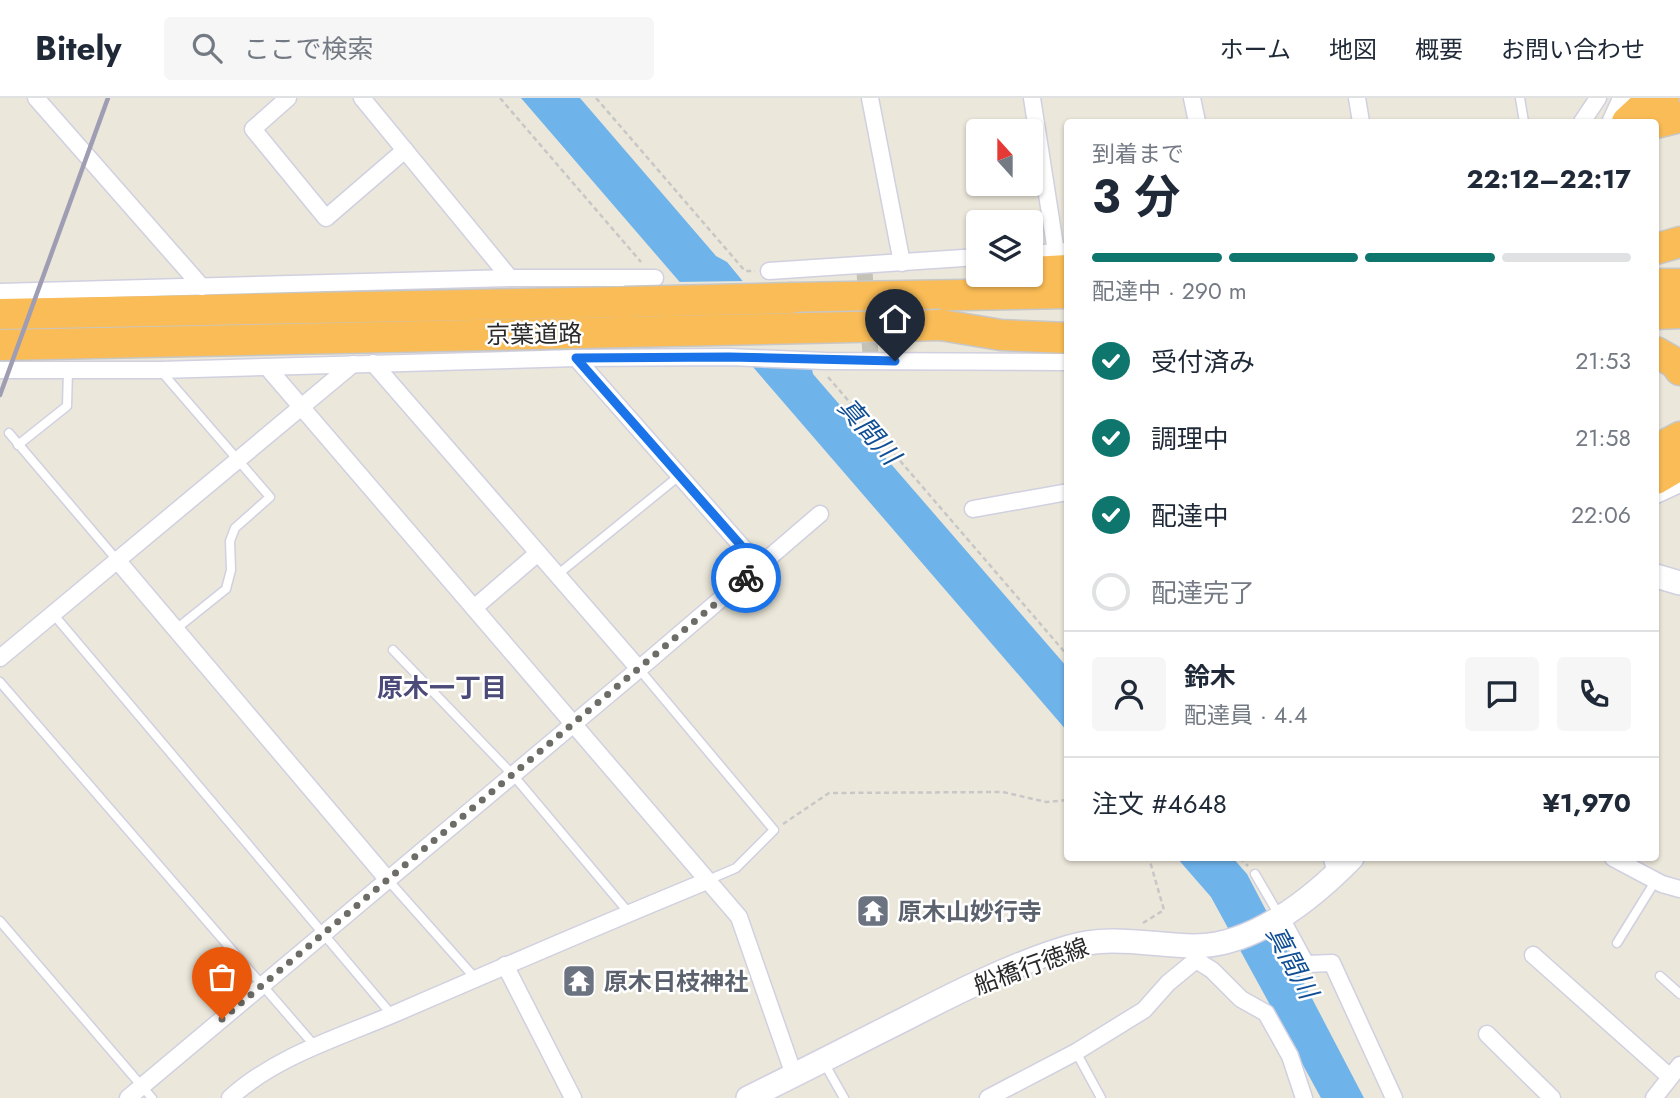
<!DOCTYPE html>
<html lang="ja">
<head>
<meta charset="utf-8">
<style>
  :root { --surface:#fff; --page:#f6f6f7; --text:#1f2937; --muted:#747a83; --line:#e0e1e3; --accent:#0f766e }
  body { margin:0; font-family:Jost,"Noto Sans JP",sans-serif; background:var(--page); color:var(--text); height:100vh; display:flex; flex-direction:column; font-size:26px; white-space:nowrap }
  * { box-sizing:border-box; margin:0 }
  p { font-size:23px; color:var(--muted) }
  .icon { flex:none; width:38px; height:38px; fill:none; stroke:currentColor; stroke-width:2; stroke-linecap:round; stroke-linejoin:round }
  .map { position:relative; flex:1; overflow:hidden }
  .side { position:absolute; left:1064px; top:21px; width:595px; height:742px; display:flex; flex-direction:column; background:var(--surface); border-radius:7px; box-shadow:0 2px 5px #0004 }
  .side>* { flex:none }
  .needle { width:46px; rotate:339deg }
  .fabs { position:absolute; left:966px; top:21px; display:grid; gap:14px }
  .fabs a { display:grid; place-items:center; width:77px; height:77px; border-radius:7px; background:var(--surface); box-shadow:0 2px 5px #0004; font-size:35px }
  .pin { position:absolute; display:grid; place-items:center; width:60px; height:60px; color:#fff; margin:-72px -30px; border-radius:50% 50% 50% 0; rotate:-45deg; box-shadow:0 0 7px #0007 }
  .pin .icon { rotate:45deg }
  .courier { position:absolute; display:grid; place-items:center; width:70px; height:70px; margin:-35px; border:5px solid #1a73e8; border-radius:50%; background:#fff; color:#222; box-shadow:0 2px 9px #0007 }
  .overview em { font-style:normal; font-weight:700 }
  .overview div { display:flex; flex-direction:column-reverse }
  .overview { display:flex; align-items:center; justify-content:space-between; height:119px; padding:0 28px }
  h1 { font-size:46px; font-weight:700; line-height:52px }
  .bar { display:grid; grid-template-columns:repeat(4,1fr); gap:10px 7px; align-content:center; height:84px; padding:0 28px }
  .bar i { height:9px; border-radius:5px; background:var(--line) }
  .bar .active { background:var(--accent) }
  .bar p { grid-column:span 4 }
  .line { display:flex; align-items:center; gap:18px; padding:0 28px; border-top:2px solid var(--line) }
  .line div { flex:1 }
  .round { display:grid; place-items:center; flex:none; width:74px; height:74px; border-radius:7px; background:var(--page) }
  ol { padding:0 28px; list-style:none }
  li { display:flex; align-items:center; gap:21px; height:77px }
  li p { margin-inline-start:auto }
  li .icon { padding:7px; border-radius:50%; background:var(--accent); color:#fff; stroke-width:4 }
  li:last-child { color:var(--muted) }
  li i { width:38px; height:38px; border:4px solid var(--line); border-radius:50% }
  header { display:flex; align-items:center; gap:42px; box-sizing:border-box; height:98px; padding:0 35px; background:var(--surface); border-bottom:2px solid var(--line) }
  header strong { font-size:33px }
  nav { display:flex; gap:38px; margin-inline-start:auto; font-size:24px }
  .search { width:490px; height:63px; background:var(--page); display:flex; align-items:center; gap:18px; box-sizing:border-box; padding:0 24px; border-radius:7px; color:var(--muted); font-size:26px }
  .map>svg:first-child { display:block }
</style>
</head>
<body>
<header>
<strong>Bitely</strong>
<div class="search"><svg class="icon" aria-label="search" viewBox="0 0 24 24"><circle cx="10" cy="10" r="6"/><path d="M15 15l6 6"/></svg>ここで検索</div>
<nav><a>ホーム</a><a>地図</a><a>概要</a><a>お問い合わせ</a></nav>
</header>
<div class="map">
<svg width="1680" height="1000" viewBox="0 0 1680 1000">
  <rect width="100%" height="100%" fill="#ebe7da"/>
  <!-- water -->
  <g fill="#6fb3eb">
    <path d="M 521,0 L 580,0 L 716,158 L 727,164 L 811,266 L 813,276 L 1067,569 L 1067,633 Z"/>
    <path d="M 1177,760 L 1233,760 L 1247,776 L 1364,1000 L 1321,1000 L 1211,799 Z"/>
  </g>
  <!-- pier -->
  <path fill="#ebe7da" d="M 747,183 L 805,253 L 734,254 L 674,184 Z"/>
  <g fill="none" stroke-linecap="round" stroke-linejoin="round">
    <!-- street-tunnel -->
    <path stroke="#c4c1b7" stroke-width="16" stroke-dasharray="16 8" stroke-linecap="butt" d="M 864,167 L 871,263"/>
    <defs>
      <g id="lane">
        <path d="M 1520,0 L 1524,24"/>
        <path d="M 160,272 L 270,399 L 235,430 L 230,443 L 231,472 L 226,491 L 176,531"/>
        <path d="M 9,335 L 117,462"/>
        <path d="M 18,347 L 67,308 L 68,272"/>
        <path d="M 557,477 L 679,378"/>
        <path d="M 54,517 L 392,917"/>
        <path d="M 393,552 L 513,677 L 629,815"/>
        <path d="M 639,571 L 774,732 L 736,770 L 708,782"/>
        <path d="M 0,584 L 314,947"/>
        <path d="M 1255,776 L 1279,817"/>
        <path d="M 388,782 L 475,880"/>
        <path d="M 0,823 L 152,1000"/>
        <path d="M 1617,845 L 1656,782"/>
        <path d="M 1660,878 L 1680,896"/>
        <path d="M 1076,954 L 1101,1000"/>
        <path d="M 823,963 L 844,1000"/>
      </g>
      <g id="street">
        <path d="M 36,0 L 202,189"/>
        <path d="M 288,0 L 253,31 L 326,120 L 405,52"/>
        <path d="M 362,0 L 510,180"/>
        <path d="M 870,0 L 902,165"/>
        <path d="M 1032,0 L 1056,154"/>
        <path d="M 1192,0 L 1197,24"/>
        <path d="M 1357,0 L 1361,24"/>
        <path d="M 1582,24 L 1598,0"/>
        <path d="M 1031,156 L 1068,153"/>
        <path d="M 769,173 L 978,159"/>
        <path d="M 0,194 L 510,180 L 655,180"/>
        <path d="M 576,260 L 759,468"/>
        <path d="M 373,265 L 639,571"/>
        <path d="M 267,269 L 739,819 L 794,977"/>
        <path d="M 0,272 L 160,272 L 576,260 L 729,259 L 825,263 L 1068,264"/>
        <path d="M 1656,397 L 1680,386"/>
        <path d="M 973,411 L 1068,394"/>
        <path d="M 117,462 L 388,782"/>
        <path d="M 474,510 L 538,455"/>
        <path d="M 0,560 L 353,266"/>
        <path d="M 1332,760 L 1336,777"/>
        <path d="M 1613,760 L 1662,786 L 1680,791"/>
        <path d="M 1281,820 L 1306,866 L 1332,865 L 1394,1000"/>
        <path d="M 1533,857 L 1670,979"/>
        <path d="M 1196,862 L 1212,872 L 1241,901 L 1266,915 L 1290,958 L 1304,1000"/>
        <path d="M 505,867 L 573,1000"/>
        <path d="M 1487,936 L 1552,1000"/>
        <path d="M 128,1000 L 639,571 L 820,416"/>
        <path d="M 230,1000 C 276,958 338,940 394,916 C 498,871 602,826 707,783"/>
        <path d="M 988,1000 L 1076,954 L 1144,912 L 1168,885 L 1196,862 L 1194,848"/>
        <path d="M 1654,1000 L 1680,967"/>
      </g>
      <g id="secondary">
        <path d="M 1614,24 L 1625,0"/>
        <path d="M 1656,478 L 1680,485"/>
        <path d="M 748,1000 C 801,974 853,947 905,921 C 957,894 1011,867 1066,850 C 1109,836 1150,847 1193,848 C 1253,849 1313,800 1352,760"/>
      </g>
      <g id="highway">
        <path d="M 1627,24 L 1645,7 L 1664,0"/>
        <path d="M 1656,25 L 1680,19"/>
        <path d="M 1656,151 L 1680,144"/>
        <path d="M 1031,174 L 1068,172"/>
        <path d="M 1656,186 L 1680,186"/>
        <path d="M 792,200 L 1068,195"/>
        <path d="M 0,216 L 624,204"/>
        <path d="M 1656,216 L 1680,215"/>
        <path d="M 941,227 L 1001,237 L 1068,240"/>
        <path d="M 0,247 L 624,234"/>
        <path d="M 1656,254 L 1675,265 L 1680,272"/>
        <path d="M 1656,352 L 1680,339"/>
        <path d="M 1656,381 L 1680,367"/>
      </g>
    </defs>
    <!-- lane casing -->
    <use href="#lane" stroke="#d0d0e1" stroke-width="11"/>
    <!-- street casing -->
    <use href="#street" stroke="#d0d0e1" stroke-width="19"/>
    <!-- secondary casing -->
    <use href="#secondary" stroke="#d0d0e1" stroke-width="26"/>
    <!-- highway casing -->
    <use href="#highway" stroke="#c7c7c7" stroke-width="33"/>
    <!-- path -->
    <g stroke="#c7c7c7" stroke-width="2.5" stroke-dasharray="5 3.5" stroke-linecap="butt">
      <path d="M 500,0 L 641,164"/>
      <path d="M 596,0 L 745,173 L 755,173"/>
      <path d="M 828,279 L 1068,558"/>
      <path d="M 783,726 L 829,695 L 1003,694 L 1046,704 L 1068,702"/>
      <path d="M 1240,760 L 1248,768"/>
      <path d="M 1143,825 L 1164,812 L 1149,760"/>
    </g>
    <!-- lane -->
    <use href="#lane" stroke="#fff" stroke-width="8"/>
    <!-- street -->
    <use href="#street" stroke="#fff" stroke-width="16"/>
    <!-- secondary -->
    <use href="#secondary" stroke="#fff" stroke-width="23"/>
    <!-- highway -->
    <use href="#highway" stroke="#fabc56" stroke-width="30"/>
    <!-- rail -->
    <path stroke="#9e9db3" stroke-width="4.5" d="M 0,297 L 108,0"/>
    <defs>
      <g id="highway-bridge">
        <path d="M 624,204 L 792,200"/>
        <path d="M 624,234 L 941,227"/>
      </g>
    </defs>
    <!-- highway-bridge casing -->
    <use href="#highway-bridge" stroke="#c7c7c7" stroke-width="33" stroke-linecap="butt"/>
    <!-- highway-bridge -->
    <use href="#highway-bridge" stroke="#fabc56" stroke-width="30"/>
  </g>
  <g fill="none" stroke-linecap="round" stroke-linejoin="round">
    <!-- done -->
    <path stroke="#6d6c67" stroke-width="7" stroke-dasharray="0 12.6" d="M 222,921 L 746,480"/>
    <!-- route -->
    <path stroke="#1a73e8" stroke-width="9" d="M 746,480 L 759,468 L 576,260 L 729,259 L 895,263"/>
  </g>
  <!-- icons -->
  <defs>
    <symbol id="temple-square" viewBox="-11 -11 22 22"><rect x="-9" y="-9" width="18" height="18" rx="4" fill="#6b7280" stroke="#fff"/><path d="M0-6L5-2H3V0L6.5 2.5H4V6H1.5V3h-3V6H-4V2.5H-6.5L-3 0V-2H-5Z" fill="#fff"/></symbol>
  </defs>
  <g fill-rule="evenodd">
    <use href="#temple-square" x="854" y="794" width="38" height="38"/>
    <use href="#temple-square" x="560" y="864" width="38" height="38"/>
  </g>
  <g text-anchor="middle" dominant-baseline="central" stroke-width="5" stroke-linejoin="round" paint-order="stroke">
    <!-- street labels -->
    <g font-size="24" fill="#292929" stroke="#fff">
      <text transform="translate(534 236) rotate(-1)">京葉道路</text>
      <text transform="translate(1031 868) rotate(-20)">船橋行徳線</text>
    </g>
    <!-- worship labels -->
    <g font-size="24" font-weight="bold" fill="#5b616d" stroke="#fff" text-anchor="start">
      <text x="898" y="813">原木山妙行寺</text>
      <text x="604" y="883">原木日枝神社</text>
    </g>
    <!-- water labels -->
    <g font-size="26" font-style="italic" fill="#104e95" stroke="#fff">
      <text transform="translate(869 333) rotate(49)">真間川</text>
      <text transform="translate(1292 864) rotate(62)">真間川</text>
    </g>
    <!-- neighbourhood labels -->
    <g font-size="26" font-weight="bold" fill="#4b4a78" stroke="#fff">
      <text x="442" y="590">原木一丁目</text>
    </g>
  </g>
</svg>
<div class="fabs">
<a><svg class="needle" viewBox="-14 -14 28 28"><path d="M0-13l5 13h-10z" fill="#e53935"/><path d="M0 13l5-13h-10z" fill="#747a83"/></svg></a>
<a><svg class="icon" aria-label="layers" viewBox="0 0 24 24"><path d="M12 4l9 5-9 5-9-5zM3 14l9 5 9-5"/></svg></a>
</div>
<div class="pin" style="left:222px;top:921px;background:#ea580c"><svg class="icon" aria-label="bag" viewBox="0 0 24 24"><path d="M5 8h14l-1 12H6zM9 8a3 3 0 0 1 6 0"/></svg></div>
<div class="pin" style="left:895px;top:263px;background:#1f2937"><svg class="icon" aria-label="home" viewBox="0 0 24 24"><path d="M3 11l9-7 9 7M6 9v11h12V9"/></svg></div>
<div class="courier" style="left:746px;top:480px"><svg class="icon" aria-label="bike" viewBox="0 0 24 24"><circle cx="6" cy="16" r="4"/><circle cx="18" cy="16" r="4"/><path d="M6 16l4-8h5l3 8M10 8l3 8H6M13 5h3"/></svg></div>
<section class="side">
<div class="overview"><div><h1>3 分</h1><p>到着まで</p></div><em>22:12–22:17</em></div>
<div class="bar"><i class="active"></i><i class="active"></i><i class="active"></i><i></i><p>配達中 · 290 m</p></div>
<ol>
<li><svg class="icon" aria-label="check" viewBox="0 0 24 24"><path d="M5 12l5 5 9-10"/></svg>受付済み<p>21:53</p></li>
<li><svg class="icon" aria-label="check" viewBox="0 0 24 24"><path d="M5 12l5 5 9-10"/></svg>調理中<p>21:58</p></li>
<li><svg class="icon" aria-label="check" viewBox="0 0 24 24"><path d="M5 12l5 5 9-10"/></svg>配達中<p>22:06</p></li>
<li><i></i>配達完了</li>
</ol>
<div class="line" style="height:126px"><a class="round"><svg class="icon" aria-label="person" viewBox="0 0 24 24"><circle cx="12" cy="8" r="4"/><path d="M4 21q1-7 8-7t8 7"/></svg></a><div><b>鈴木</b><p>配達員 · 4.4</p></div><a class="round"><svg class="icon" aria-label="chat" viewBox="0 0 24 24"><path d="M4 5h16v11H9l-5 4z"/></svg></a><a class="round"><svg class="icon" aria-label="phone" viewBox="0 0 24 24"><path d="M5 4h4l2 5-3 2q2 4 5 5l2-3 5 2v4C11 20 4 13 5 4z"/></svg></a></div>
<div class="line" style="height:91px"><div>注文 #4648</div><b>¥1,970</b></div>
</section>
</div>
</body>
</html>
